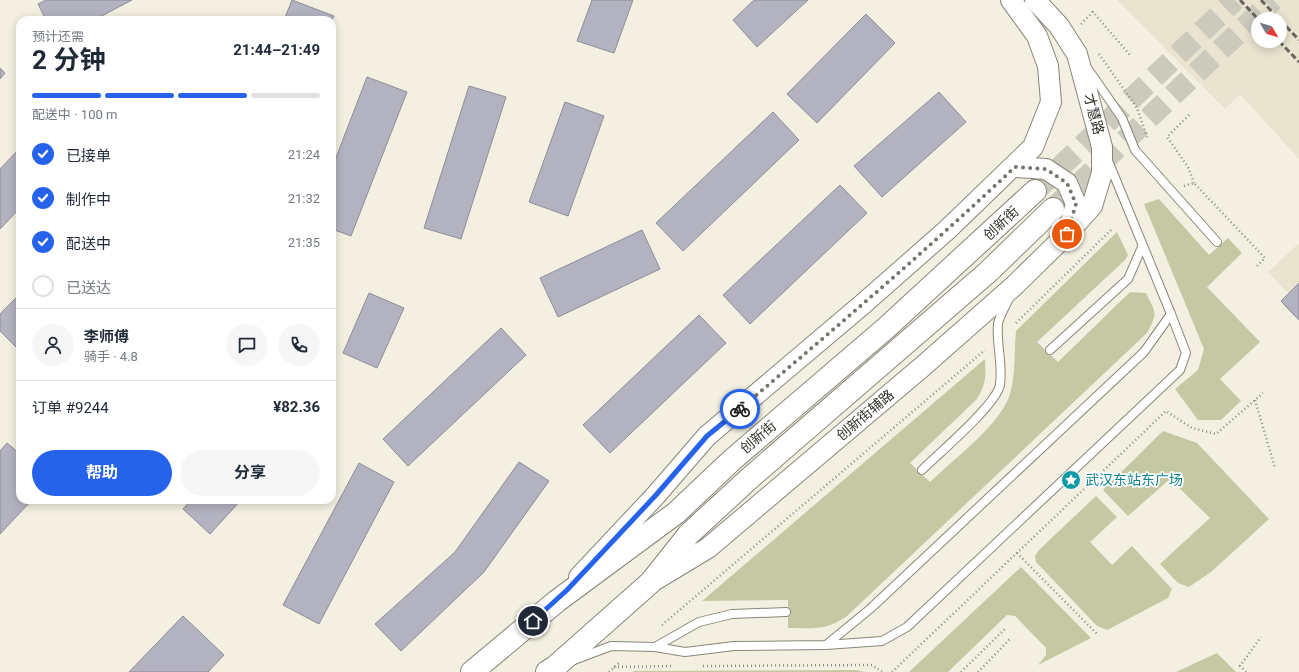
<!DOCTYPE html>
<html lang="zh">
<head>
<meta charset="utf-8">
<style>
  :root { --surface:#fff; --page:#f6f6f7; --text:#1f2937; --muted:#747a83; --line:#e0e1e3; --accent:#2563eb }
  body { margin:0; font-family:Roboto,"Noto Sans SC",sans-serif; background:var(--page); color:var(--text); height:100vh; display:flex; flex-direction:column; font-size:15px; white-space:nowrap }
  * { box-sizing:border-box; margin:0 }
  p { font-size:13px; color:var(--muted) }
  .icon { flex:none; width:22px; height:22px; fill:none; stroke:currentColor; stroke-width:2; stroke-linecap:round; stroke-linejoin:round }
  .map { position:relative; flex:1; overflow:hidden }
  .drawer { position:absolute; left:16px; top:16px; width:320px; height:488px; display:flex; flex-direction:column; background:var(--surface); border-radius:12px; box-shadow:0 2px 10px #0003 }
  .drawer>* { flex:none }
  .needle { width:26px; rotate:128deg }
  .fabs { position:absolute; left:1251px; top:12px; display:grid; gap:8px }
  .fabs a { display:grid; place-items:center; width:36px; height:36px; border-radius:50%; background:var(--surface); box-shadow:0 2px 10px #0003; font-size:20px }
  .pin { position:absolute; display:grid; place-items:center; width:34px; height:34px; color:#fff; margin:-17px; border:2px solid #fff; border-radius:50%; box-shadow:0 1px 4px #0007 }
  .courier { position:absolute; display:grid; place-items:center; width:40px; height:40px; margin:-20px; border:3px solid #2563eb; border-radius:50%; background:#fff; color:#222; box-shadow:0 1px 5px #0007 }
  .overview em { font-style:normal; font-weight:700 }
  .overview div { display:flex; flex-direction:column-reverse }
  .overview { display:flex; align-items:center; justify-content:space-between; height:68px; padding:0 16px }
  h1 { font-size:26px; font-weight:700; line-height:30px }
  .bar { display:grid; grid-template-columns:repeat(4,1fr); gap:6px 4px; align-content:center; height:48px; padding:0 16px }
  .bar i { height:5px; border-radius:3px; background:var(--line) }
  .bar .selected { background:var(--accent) }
  .bar p { grid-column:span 4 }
  .line { display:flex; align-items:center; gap:10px; padding:0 16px; border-top:1px solid var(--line) }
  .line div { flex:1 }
  .round { display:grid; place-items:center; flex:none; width:42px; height:42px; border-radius:21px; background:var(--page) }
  ol { padding:0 16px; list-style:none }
  li { display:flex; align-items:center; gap:12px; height:44px }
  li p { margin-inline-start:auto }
  li .icon { padding:4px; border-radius:50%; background:var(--accent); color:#fff; stroke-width:4 }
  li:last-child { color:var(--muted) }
  li i { width:22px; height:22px; border:2px solid var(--line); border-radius:50% }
  .button { display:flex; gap:8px; margin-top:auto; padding:8px 16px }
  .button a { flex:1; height:46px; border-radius:24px; background:var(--accent); color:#fff; font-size:16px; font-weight:700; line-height:46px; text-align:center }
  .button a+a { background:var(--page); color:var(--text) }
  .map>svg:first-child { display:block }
</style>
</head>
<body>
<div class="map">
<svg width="1299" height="672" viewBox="0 0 1299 672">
  <rect width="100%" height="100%" fill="#f3f0e1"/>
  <!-- built -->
  <g fill="#e9e4cf" fill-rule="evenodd">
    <path d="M 1117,0 L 1299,0 L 1299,159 L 1240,94 L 1225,109 ZM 1258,19 L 1280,19 L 1280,41 L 1258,41 Z"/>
    <path d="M 1299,243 L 1299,320 L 1281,301 L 1288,293 L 1268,272 Z"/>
  </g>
  <!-- green -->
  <g fill="#c4c8a3">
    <path d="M 1159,199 L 1209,255 L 1228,238 L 1242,253 L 1207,287 L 1260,342 L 1220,379 L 1241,401 L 1221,420 L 1198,420 L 1175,389 L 1198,370 L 1204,349 L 1144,204 Z"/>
    <path d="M 1117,232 L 1128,255 L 1125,260 L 1037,342 L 1058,362 L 1130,292 L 1146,293 C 1156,313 1158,313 1147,333 L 847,616 C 826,631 813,628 788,628 L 788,600 L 702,601 L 985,359 C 986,375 986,386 976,400 L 910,463 L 930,482 C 952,461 999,425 1009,397 C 1016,377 1014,352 1016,331 Z"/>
    <path d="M 1163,431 L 1197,443 L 1269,519 L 1211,572 L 1189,587 L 1178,583 L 1160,564 L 1210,518 L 1170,479 L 1128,516 L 1103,490 Z"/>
    <path d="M 1096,496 L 1117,517 L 1090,542 L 1112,565 L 1132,546 L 1172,589 L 1168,598 L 1107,630 L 1097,626 L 1036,562 L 1035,556 L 1039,550 Z"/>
    <path d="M 1021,567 L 1091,638 L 1038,665 L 1046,655 L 1046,648 L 1015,616 L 1007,615 L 948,672 L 909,672 Z"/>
    <path d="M 1217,653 L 1236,672 L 1176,672 Z"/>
    <path d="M 856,670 L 865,672 L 633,672 L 634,671 Z"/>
  </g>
  <!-- building -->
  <g fill="#b3b2c0" stroke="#8e8d9a">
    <path d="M 46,0 L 132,0 L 94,20 L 46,20 L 38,4 Z"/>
    <path d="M 292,0 L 334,16 L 332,20 L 284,20 Z"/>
    <path d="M 592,0 L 633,0 L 614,53 L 577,41 Z"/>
    <path d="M 754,0 L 808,0 L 757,47 L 733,20 Z"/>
    <path d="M 866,14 L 895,43 L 817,123 L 787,94 Z"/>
    <path d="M 0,68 L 5,73 L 0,79 Z"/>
    <path d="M 367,77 L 407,92 L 351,236 L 332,229 L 332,168 Z"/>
    <path d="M 469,86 L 506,97 L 461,239 L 424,228 Z"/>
    <path d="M 939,92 L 966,122 L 882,197 L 854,166 Z"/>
    <path d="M 565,102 L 604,116 L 568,216 L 529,202 Z"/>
    <path d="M 773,112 L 799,140 L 683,251 L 656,223 Z"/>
    <path d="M 20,148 L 20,208 L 0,229 L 0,169 Z"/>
    <path d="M 840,185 L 867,213 L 750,324 L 723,295 Z"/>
    <path d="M 642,230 L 660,269 L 558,317 L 540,278 Z"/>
    <path d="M 1299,283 L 1299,320 L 1281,301 Z"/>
    <path d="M 1299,283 L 1299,320 L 1281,301 Z"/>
    <path d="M 369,293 L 404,308 L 377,368 L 343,353 Z"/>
    <path d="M 20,294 L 20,345 L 17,348 L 0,331 L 0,314 Z"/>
    <path d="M 699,315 L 726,343 L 610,453 L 583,425 Z"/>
    <path d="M 501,328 L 526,355 L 408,466 L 383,439 Z"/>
    <path d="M 7,443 L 20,454 L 20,500 L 32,500 L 0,534 L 0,451 Z"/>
    <path d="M 519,462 L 549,481 L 484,572 L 401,651 L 375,624 L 455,552 Z"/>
    <path d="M 359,463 L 394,482 L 319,624 L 283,605 Z"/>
    <path d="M 191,500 L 241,500 L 210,534 L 183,509 Z"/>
    <path d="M 183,616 L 224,655 L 208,672 L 129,672 Z"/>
  </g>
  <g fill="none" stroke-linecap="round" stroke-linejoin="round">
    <!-- secondary-tunnel -->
    <g stroke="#cccabd" stroke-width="22" stroke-dasharray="22 11" stroke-linecap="butt">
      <path d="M 1035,191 L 1235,0"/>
      <path d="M 1053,209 L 1273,0"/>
    </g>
    <defs>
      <g id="service">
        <path d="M 1088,69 L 1122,118 L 1135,150 L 1217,242"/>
        <path d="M 1050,350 L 1128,279 L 1142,247"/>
        <path d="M 922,470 C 939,453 996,405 1000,385 C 1003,363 996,343 998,324 C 999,316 1006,306 1009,298"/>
        <path d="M 826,645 L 870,609 L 1144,352 L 1171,314"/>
        <path d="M 655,647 L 699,622 L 732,614 L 786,612"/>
        <path d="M 574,660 L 611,646 L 655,647 L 685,652 L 734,646 L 826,645 L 882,641 L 907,627 L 1180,370 L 1186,353 L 1171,314 L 1109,163"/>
      </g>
      <g id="tertiary">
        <path d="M 1015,167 L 1046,169 L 1067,183 L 1076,204 L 1069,228"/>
        <path d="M 579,577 L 656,495 L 707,436 L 863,304 L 947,230 L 1033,147 L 1051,102 L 1048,66 L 1037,36 L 1011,0"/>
        <path d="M 655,580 L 708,548 L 922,367 L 1015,285 L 1067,234 L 1092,206 L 1102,173 L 1102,147 L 1077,54 L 1059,26 L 1035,0"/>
      </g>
      <g id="secondary">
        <path d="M 472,672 L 557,601 L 676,513 L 732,460 L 886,328 L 1035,191"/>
        <path d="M 547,672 L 555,667 L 651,582 L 689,534 L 751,477 L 988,272 L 1053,209"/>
      </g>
    </defs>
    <!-- service casing -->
    <use href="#service" stroke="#898679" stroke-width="10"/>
    <!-- tertiary casing -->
    <use href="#tertiary" stroke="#898679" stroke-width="22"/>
    <!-- secondary casing -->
    <use href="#secondary" stroke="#898679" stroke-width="24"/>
    <!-- path -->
    <g stroke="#8f8d83" stroke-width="2.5" stroke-dasharray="1 3" stroke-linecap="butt">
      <path d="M 1081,24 L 1093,12 L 1130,55"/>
      <path d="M 1099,54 L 1137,108 L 1147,137"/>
      <path d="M 1189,115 L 1167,137 L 1188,167 L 1194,183"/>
      <path d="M 1184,186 L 1194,183 L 1265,258 L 1256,267"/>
      <path d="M 1016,323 L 1113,228"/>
      <path d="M 1255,400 L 1275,468"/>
      <path d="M 1017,553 L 1098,635"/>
      <path d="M 662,625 L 985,350"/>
      <path d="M 703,666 L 872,665 L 882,672"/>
      <path d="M 614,667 L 674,666"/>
      <path d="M 609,672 L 619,663"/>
      <path d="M 892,672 L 1166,411 L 1192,428 L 1216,434 L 1263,393"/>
      <path d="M 961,672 L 1006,628"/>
      <path d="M 978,672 L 1011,638"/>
      <path d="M 1246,672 L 1240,666 L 1261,637"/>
    </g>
    <!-- service -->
    <use href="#service" stroke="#fff" stroke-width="8"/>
    <!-- tertiary -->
    <use href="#tertiary" stroke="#fff" stroke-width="20"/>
    <!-- secondary -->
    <use href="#secondary" stroke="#fff" stroke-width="22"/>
    <!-- rail -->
    <g stroke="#68665e" stroke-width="3" stroke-dasharray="6 3" stroke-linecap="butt">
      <path d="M 1240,0 L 1258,19"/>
      <path d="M 1261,0 L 1279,19"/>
      <path d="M 1280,20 L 1299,40"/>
      <path d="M 1279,41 L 1299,62"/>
    </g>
  </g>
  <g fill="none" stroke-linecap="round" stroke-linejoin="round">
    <!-- done -->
    <path stroke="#76746b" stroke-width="4" stroke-dasharray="0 7.2" d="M 740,409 C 833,330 926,251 1015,167 L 1046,169 L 1067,183 L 1076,204 L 1067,234"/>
    <!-- route -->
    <path stroke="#2563eb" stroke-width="5" d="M 533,621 L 567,590 L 656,495 L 707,436 L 740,409"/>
  </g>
  <!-- icons -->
  <defs>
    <symbol id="sight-disc" viewBox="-11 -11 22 22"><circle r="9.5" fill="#0f9aa8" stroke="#fff"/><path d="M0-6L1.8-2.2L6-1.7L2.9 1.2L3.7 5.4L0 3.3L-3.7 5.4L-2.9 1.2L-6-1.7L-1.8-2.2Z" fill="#fff"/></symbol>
  </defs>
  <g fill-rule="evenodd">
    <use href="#sight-disc" x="1060" y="469" width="22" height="22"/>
  </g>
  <g text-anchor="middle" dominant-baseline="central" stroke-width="3.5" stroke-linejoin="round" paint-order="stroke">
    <!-- street labels -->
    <g font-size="14" fill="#32312b" stroke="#fff">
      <text transform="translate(1094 114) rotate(75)">才慧路</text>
      <text transform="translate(1001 223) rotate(-43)">创新街</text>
      <text transform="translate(865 415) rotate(-40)">创新街辅路</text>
      <text transform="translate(758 437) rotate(-40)">创新街</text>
    </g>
    <!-- culture labels -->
    <g font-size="14" fill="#0d838f" stroke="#fff" text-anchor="start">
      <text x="1085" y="480">武汉东站东广场</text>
    </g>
  </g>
</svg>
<div class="fabs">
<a><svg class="needle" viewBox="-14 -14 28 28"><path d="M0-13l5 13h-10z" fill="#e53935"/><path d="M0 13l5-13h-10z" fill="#747a83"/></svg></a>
</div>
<div class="pin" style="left:1067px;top:234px;background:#ea580c"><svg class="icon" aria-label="bag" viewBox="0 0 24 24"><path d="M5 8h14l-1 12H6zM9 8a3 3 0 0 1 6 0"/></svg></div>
<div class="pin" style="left:533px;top:621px;background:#1f2937"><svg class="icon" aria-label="home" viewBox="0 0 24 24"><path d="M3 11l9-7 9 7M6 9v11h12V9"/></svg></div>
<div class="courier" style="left:740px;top:409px"><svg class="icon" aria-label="bike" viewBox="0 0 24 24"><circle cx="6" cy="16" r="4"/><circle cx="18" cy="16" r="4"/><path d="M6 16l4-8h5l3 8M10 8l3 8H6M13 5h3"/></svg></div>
<section class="drawer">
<div class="overview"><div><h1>2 分钟</h1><p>预计还需</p></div><em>21:44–21:49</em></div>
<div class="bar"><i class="selected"></i><i class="selected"></i><i class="selected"></i><i></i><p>配送中 · 100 m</p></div>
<ol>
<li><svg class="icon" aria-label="check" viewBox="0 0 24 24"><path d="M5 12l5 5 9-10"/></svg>已接单<p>21:24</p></li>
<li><svg class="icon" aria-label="check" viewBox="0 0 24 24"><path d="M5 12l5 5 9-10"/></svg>制作中<p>21:32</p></li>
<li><svg class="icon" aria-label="check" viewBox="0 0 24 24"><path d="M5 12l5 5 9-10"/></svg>配送中<p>21:35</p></li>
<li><i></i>已送达</li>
</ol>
<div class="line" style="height:72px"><a class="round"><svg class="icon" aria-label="person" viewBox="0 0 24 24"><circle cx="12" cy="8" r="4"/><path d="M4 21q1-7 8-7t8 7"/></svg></a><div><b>李师傅</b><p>骑手 · 4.8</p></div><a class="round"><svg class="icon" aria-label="chat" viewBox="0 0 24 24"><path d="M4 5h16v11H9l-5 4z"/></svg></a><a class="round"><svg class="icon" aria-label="phone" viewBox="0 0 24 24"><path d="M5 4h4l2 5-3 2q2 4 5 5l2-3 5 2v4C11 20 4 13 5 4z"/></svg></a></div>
<div class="line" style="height:52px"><div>订单 #9244</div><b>¥82.36</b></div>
<div class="button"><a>帮助</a><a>分享</a></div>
</section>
</div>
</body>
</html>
